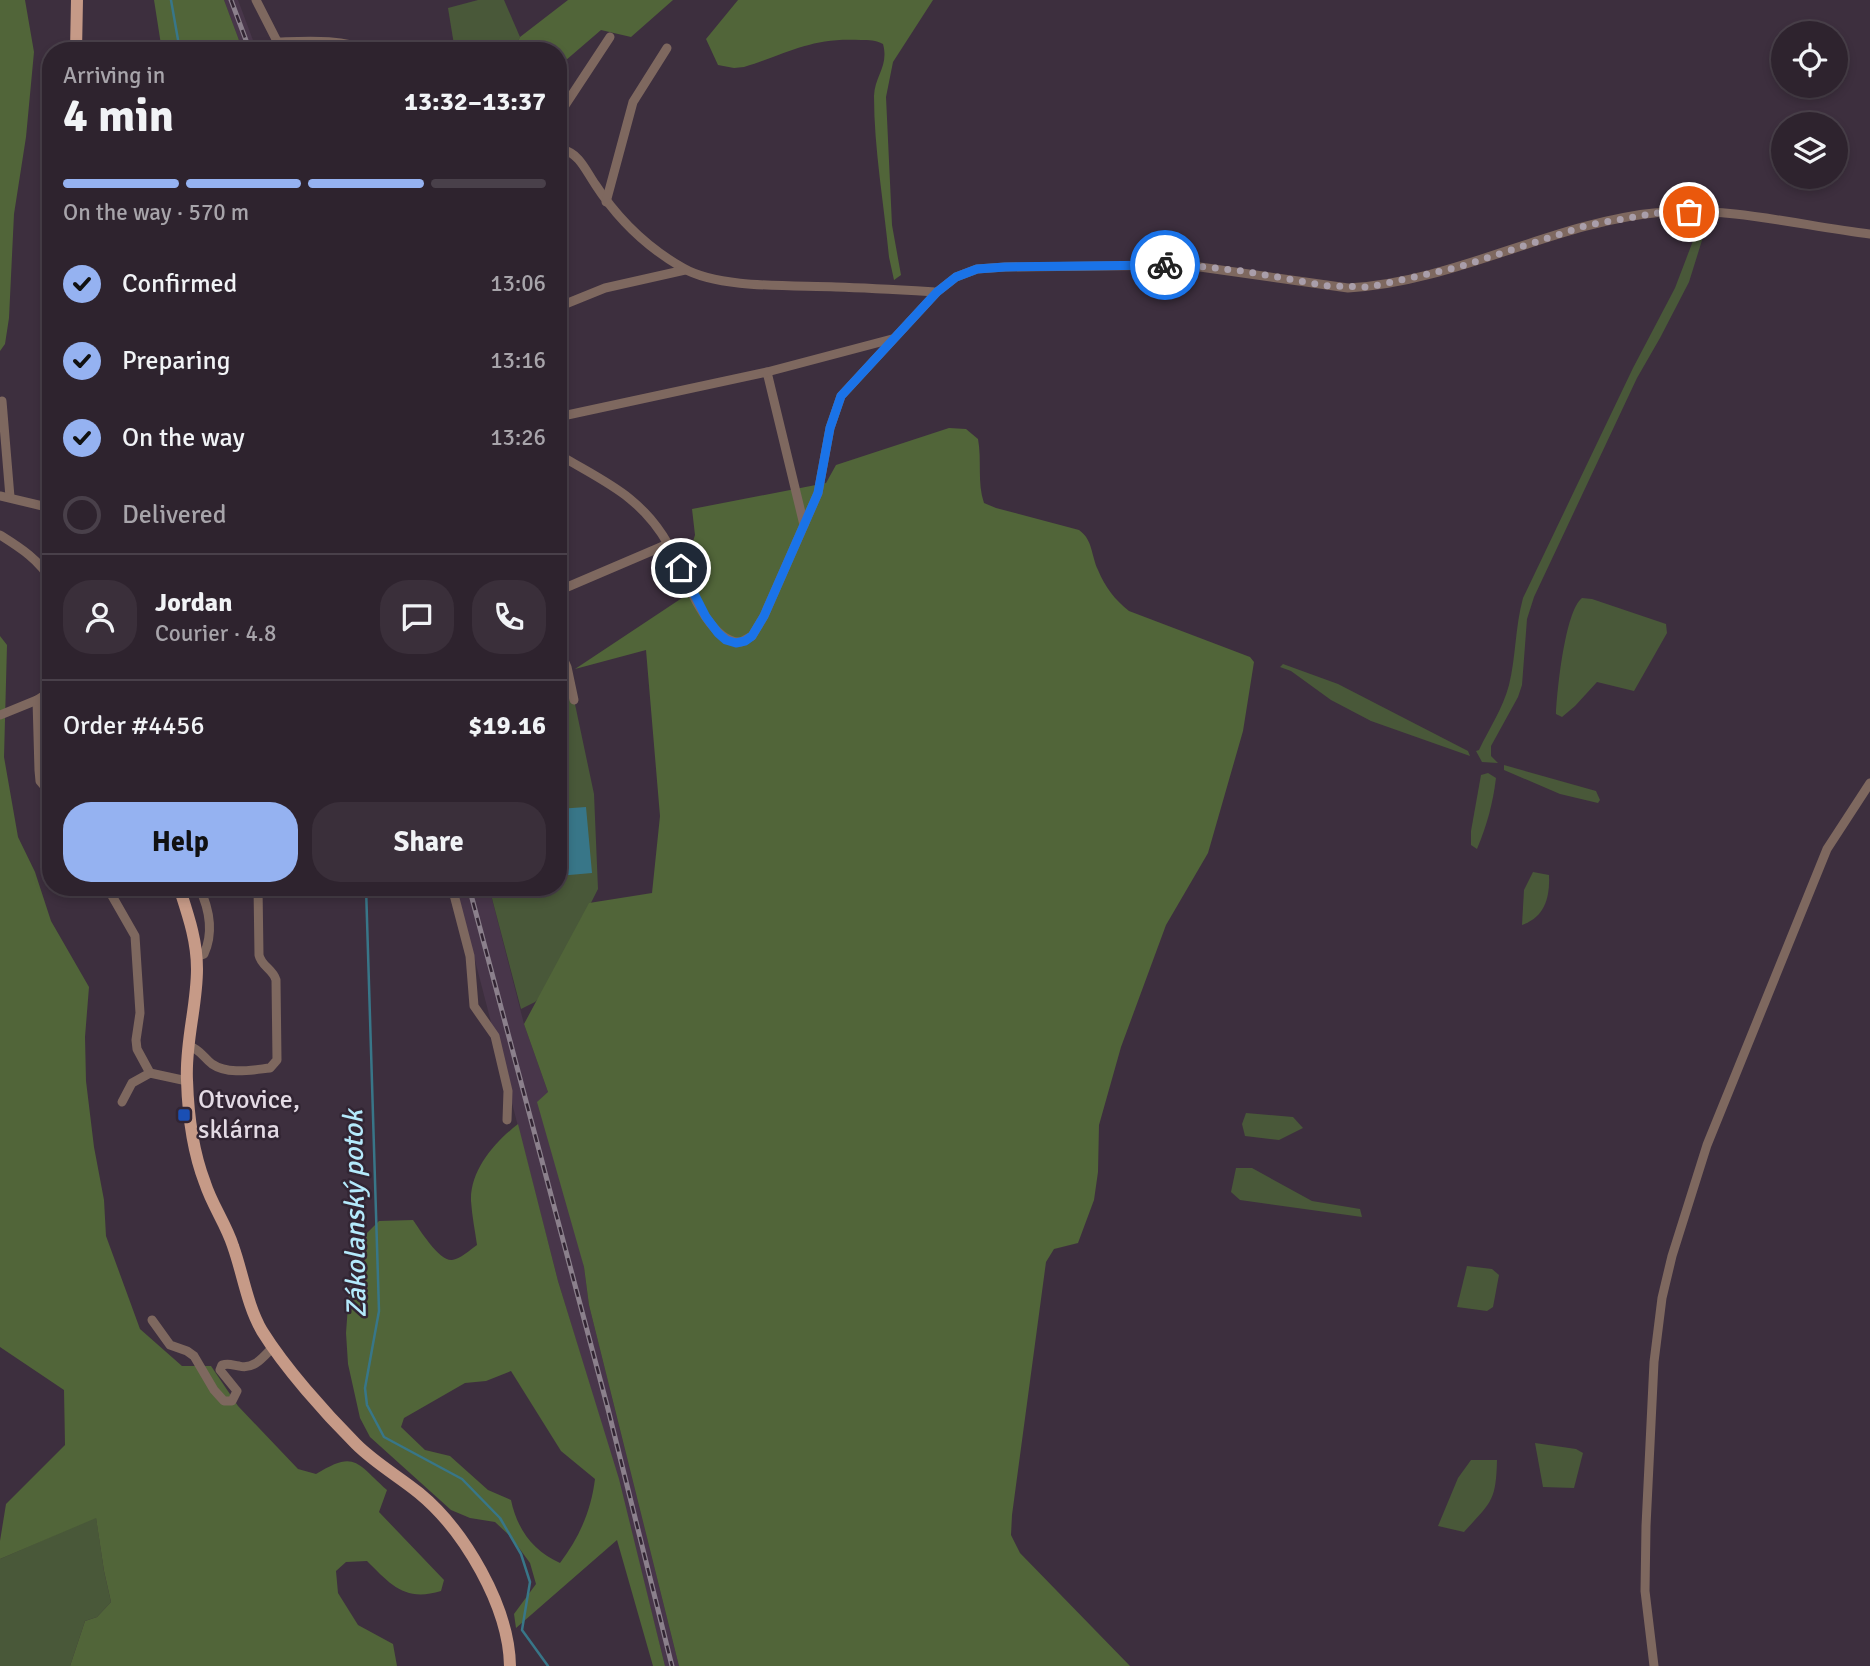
<!DOCTYPE html>
<html lang="en">
<head>
<meta charset="utf-8">
<style>
  :root { --surface:#2e232e; --page:#3a2f3a; --text:#f1f3f6; --muted:#a7a4aa; --line:#49404a; --accent:#95b2f1 }
  body { margin:0; font-family:Signika,sans-serif; background:var(--page); color:var(--text); height:100vh; display:flex; flex-direction:column; font-size:26px; white-space:nowrap }
  * { box-sizing:border-box; margin:0 }
  p { font-size:23px; color:var(--muted) }
  .icon { flex:none; width:38px; height:38px; fill:none; stroke:currentColor; stroke-width:2; stroke-linecap:round; stroke-linejoin:round }
  .map { position:relative; flex:1; overflow:hidden }
  .sheet { position:absolute; left:42px; top:42px; width:525px; height:854px; display:flex; flex-direction:column; background:var(--surface); border-radius:28px; box-shadow:0 4px 10px #0003,0 0 0 2px var(--line) }
  .sheet>* { flex:none }
  .tools { position:absolute; left:1771px; top:21px; display:grid; gap:14px }
  .tools a { display:grid; place-items:center; width:77px; height:77px; border-radius:50%; background:var(--surface); box-shadow:0 4px 10px #0003,0 0 0 2px var(--line); font-size:35px }
  .pin { position:absolute; display:grid; place-items:center; width:60px; height:60px; color:#fff; margin:-30px; border:4px solid #fff; border-radius:50%; box-shadow:0 2px 7px #0007 }
  .courier { position:absolute; display:grid; place-items:center; width:70px; height:70px; margin:-35px; border:5px solid #1a73e8; border-radius:50%; background:#fff; color:#222; box-shadow:0 2px 9px #0007 }
  .overview em { font-style:normal; font-weight:700 }
  .overview div { display:flex; flex-direction:column-reverse }
  .overview { display:flex; align-items:center; justify-content:space-between; height:119px; padding:0 21px }
  h1 { font-size:46px; font-weight:700; line-height:52px }
  .bar { display:grid; grid-template-columns:repeat(4,1fr); gap:10px 7px; align-content:center; height:84px; padding:0 21px }
  .bar i { height:9px; border-radius:5px; background:var(--line) }
  .bar .selected { background:var(--accent) }
  .bar p { grid-column:span 4 }
  .line { display:flex; align-items:center; gap:18px; padding:0 21px; border-top:2px solid var(--line) }
  .line div { flex:1 }
  .round { display:grid; place-items:center; flex:none; width:74px; height:74px; border-radius:28px; background:var(--page) }
  ol { padding:0 21px; list-style:none }
  li { display:flex; align-items:center; gap:21px; height:77px }
  li p { margin-inline-start:auto }
  li .icon { padding:7px; border-radius:50%; background:var(--accent); color:#111; stroke-width:4 }
  li:last-child { color:var(--muted) }
  li i { width:38px; height:38px; border:4px solid var(--line); border-radius:50% }
  .primary-button { display:flex; gap:14px; margin-top:auto; padding:14px 21px }
  .primary-button a { flex:1; height:80px; border-radius:28px; background:var(--accent); color:#111; font-size:28px; font-weight:700; line-height:80px; text-align:center }
  .primary-button a+a { background:var(--page); color:var(--text) }
  .map>svg:first-child { display:block }
</style>
</head>
<body>
<div class="map">
<svg width="1870" height="1666" viewBox="0 0 1870 1666">
  <rect width="100%" height="100%" fill="#3d2f3e"/>
  <!-- built -->
  <g fill="#48364a">
    <path d="M 224,0 L 238,0 L 257,51 L 243,51 Z"/>
    <path d="M 456,887 L 489,887 L 524,1024 L 548,1092 L 584,1267 L 589,1305 L 679,1666 L 665,1666 L 618,1479 L 558,1281 Z"/>
  </g>
  <!-- green -->
  <g fill="#495839">
    <path d="M 478,0 L 504,0 L 520,37 L 513,51 L 455,51 L 448,8 Z"/>
    <path d="M 1694,220 L 1708,221 L 1689,282 L 1660,338 L 1637,378 L 1534,597 L 1527,619 L 1522,685 L 1518,697 L 1491,746 L 1491,756 L 1498,763 L 1482,762 L 1476,751 L 1479,750 C 1489,729 1503,708 1509,685 C 1516,657 1515,627 1523,598 L 1633,368 L 1675,288 L 1696,233 L 1697,224 Z"/>
    <path d="M 1582,598 L 1592,599 L 1666,624 L 1667,633 L 1634,691 L 1597,682 L 1575,706 L 1562,717 L 1556,714 C 1557,691 1565,611 1582,598 Z"/>
    <path d="M 1283,664 L 1338,684 L 1468,751 L 1470,756 L 1371,721 L 1331,700 L 1291,671 L 1280,667 Z"/>
    <path d="M 558,667 L 561,675 L 565,673 L 572,690 L 594,794 L 598,889 L 547,990 L 535,1002 L 521,1009 L 489,887 L 558,887 Z"/>
    <path d="M 1504,765 L 1596,791 L 1600,800 L 1598,803 L 1560,794 L 1504,770 Z"/>
    <path d="M 1488,773 L 1496,778 C 1493,803 1487,825 1477,849 L 1471,845 L 1471,831 L 1481,775 Z"/>
    <path d="M 1533,872 L 1549,875 C 1550,897 1545,917 1522,925 L 1524,890 Z"/>
    <path d="M 1246,1113 L 1293,1117 L 1303,1128 L 1279,1140 L 1245,1136 L 1242,1124 Z"/>
    <path d="M 1236,1168 L 1252,1168 L 1312,1201 L 1360,1209 L 1362,1217 L 1240,1200 L 1231,1192 Z"/>
    <path d="M 1467,1266 L 1492,1269 L 1499,1275 L 1493,1307 L 1487,1311 L 1457,1307 Z"/>
    <path d="M 1535,1443 L 1576,1449 L 1583,1453 L 1574,1488 L 1543,1487 Z"/>
    <path d="M 1471,1460 L 1497,1460 C 1496,1502 1491,1502 1464,1532 L 1438,1526 L 1458,1478 Z"/>
    <path d="M 96,1517 L 104,1571 L 111,1602 L 97,1617 L 85,1621 L 70,1666 L 0,1666 L 0,1559 Z"/>
  </g>
  <!-- forest -->
  <g fill="#516539" fill-rule="evenodd">
    <path d="M 0,0 L 25,0 L 34,52 L 26,137 L 14,214 L 9,318 L 5,344 L 0,351 Z"/>
    <path d="M 154,0 L 224,0 L 243,51 L 162,51 Z"/>
    <path d="M 568,0 L 673,0 L 631,37 L 601,30 L 558,67 L 558,51 L 513,51 L 520,37 Z"/>
    <path d="M 738,0 L 933,0 L 893,62 L 886,97 L 892,225 L 901,275 L 894,280 L 889,257 C 884,204 874,149 874,96 C 875,75 889,66 883,44 C 876,40 869,40 861,40 C 811,37 789,53 744,67 L 734,68 L 718,65 L 706,39 Z"/>
    <path d="M 949,428 L 966,429 L 978,439 C 982,460 977,483 984,503 L 996,508 L 1079,530 C 1093,540 1091,555 1098,570 C 1105,587 1115,600 1129,611 L 1250,657 L 1254,662 L 1243,731 L 1208,853 L 1166,925 L 1121,1047 L 1099,1125 L 1098,1172 L 1094,1200 L 1078,1243 L 1054,1249 L 1046,1262 L 1012,1515 L 1011,1535 L 1020,1553 L 1130,1666 L 679,1666 L 589,1305 L 584,1267 L 537,1102 L 548,1092 L 524,1024 L 589,903 L 652,893 L 660,816 L 646,650 L 575,669 L 685,596 L 688,557 L 695,535 L 692,509 L 826,483 L 836,465 Z"/>
    <path d="M 0,636 L 7,645 L 4,757 L 18,837 L 35,872 L 51,921 L 89,987 L 85,1037 L 86,1081 L 94,1147 L 104,1200 L 106,1236 L 140,1329 L 182,1366 L 211,1366 L 238,1406 L 298,1469 L 316,1474 C 355,1450 356,1462 387,1490 L 379,1512 L 444,1580 L 441,1591 C 405,1602 391,1585 367,1561 L 346,1562 L 336,1571 L 338,1593 L 358,1625 L 393,1644 L 397,1666 L 70,1666 L 85,1621 L 97,1617 L 111,1602 L 104,1571 L 96,1518 L 0,1559 L 0,1541 L 6,1504 L 65,1445 L 64,1390 L 0,1347 Z"/>
    <path d="M 518,1124 L 558,1281 L 619,1479 L 665,1666 L 653,1666 L 617,1540 L 516,1628 L 514,1614 L 536,1584 L 530,1563 L 511,1537 L 495,1522 L 470,1518 L 451,1510 L 370,1437 L 360,1418 L 348,1364 L 346,1333 L 349,1292 L 357,1258 L 366,1234 L 379,1221 L 413,1220 C 420,1230 439,1261 452,1260 C 460,1259 470,1250 477,1245 C 475,1231 472,1216 471,1201 C 470,1170 495,1142 518,1124 ZM 511,1371 L 561,1451 L 595,1479 C 591,1511 579,1538 560,1563 C 533,1551 517,1529 511,1500 L 488,1490 L 450,1456 L 425,1450 L 401,1427 L 404,1418 L 465,1383 L 486,1381 Z"/>
  </g>
  <!-- water -->
  <path fill="#387688" d="M 586,807 L 592,873 L 558,876 L 558,809 Z"/>
  <g fill="none" stroke-linecap="round" stroke-linejoin="round">
    <!-- stream -->
    <g stroke="#387688" stroke-width="2.5">
      <path d="M 171,0 L 180,51"/>
      <path d="M 366,887 L 379,1311 L 365,1388 L 367,1405 L 384,1437 L 462,1479 L 500,1518 L 521,1554 L 530,1582 L 522,1630 L 548,1666"/>
    </g>
    <!-- minor -->
    <g stroke="#7e685f" stroke-width="9">
      <path d="M 256,0 L 282,51"/>
      <path d="M 279,42 C 311,41 341,39 371,51"/>
      <path d="M 558,116 L 610,37"/>
      <path d="M 558,155 L 563,150 C 579,153 586,171 595,184 C 617,218 648,248 683,268 C 719,289 794,285 836,287 C 870,288 903,290 937,292"/>
      <path d="M 606,202 L 633,102 L 667,48"/>
      <path d="M 558,304 L 563,305 L 605,288 L 685,270"/>
      <path d="M 767,372 L 804,525"/>
      <path d="M 2,401 L 10,497"/>
      <path d="M 558,417 L 767,372 L 892,339"/>
      <path d="M 558,454 C 604,482 640,495 668,544 C 682,569 708,645 741,642 L 752,636 L 764,616 L 818,493 L 830,428 L 841,396 L 937,292 L 956,277 L 977,269 L 1005,267 L 1186,265 L 1348,288 C 1457,282 1555,221 1663,212 C 1731,207 1803,226 1870,234"/>
      <path d="M 0,496 L 51,508"/>
      <path d="M 0,535 C 19,547 40,560 51,581"/>
      <path d="M 558,591 L 668,544"/>
      <path d="M 558,647 L 567,667 L 574,700"/>
      <path d="M 51,691 L 37,700 L 39,770 L 40,781 L 51,794"/>
      <path d="M 0,715 L 37,700"/>
      <path d="M 107,887 L 135,936 L 140,1013 L 136,1040 L 137,1049 L 150,1073 L 187,1081"/>
      <path d="M 452,887 L 470,956 L 474,1006 L 495,1036 L 508,1091 L 507,1120"/>
      <path d="M 196,957 L 204,954 C 214,932 209,908 199,887"/>
      <path d="M 189,1046 C 200,1049 204,1058 212,1064 C 228,1075 252,1070 270,1068 L 277,1060 L 276,980 C 273,969 261,966 259,955 L 258,887"/>
      <path d="M 122,1102 L 132,1083 L 150,1073"/>
      <path d="M 152,1320 L 170,1345 L 187,1351 L 194,1356 L 214,1390 L 224,1401 L 232,1401 L 237,1391 L 220,1370 L 222,1365 C 229,1363 232,1365 239,1366 C 254,1370 263,1357 273,1347"/>
      <path d="M 1654,1666 L 1645,1591 L 1646,1526 L 1654,1362 L 1662,1298 L 1672,1256 L 1707,1145 L 1827,849 L 1870,783"/>
    </g>
    <!-- major -->
    <g stroke="#c69a87" stroke-width="12">
      <path d="M 76,51 L 77,0"/>
      <path d="M 51,237 C 47,282 44,325 51,370"/>
      <path d="M 179,887 C 188,915 197,940 197,969 C 197,1006 185,1043 187,1080 C 188,1113 193,1152 205,1183 C 212,1205 226,1224 233,1246 C 243,1274 247,1305 262,1331 C 285,1368 325,1413 356,1444 C 375,1463 398,1476 419,1493 C 464,1530 509,1606 510,1666"/>
    </g>
    <defs>
      <g id="rail">
        <path d="M 231,0 L 250,51"/>
        <path d="M 469,887 L 608,1409 L 672,1666"/>
      </g>
    </defs>
    <!-- rail casing -->
    <use href="#rail" stroke="#8b808c" stroke-width="5"/>
    <!-- rail -->
    <use href="#rail" stroke="#322533" stroke-width="2.5" stroke-dasharray="8" stroke-linecap="butt"/>
  </g>
  <g fill="none" stroke-linecap="round" stroke-linejoin="round">
    <!-- done -->
    <path stroke="#a99eaa" stroke-width="7" stroke-dasharray="0 12.6" d="M 1165,265 L 1186,265 L 1243,271 L 1328,286 L 1369,287 L 1459,267 L 1588,225 L 1663,212 L 1689,212"/>
    <!-- route -->
    <path stroke="#1a73e8" stroke-width="9" d="M 681,568 L 706,617 L 718,633 L 726,640 L 736,643 L 745,641 L 752,636 L 764,616 L 818,493 L 830,428 L 841,396 L 937,292 L 956,277 L 977,269 L 1005,267 L 1165,265"/>
  </g>
  <!-- markers -->
  <rect fill="#1a4fb4" stroke="#322533" stroke-width="2.5" x="177" y="1108" width="14" height="14" rx="3.5"/>
  <g text-anchor="middle" dominant-baseline="central" stroke-width="5" stroke-linejoin="round" paint-order="stroke">
    <!-- poi labels -->
    <g font-size="26" fill="#e3dae4" stroke="#322533" text-anchor="start">
      <text x="198" y="1100">Otvovice,<tspan x="198" dy="30">sklárna</tspan></text>
    </g>
    <!-- water labels -->
    <g font-size="28" font-style="italic" fill="#b4eafc" stroke="#322533">
      <text transform="translate(355 1214) rotate(-91)">Zákolanský potok</text>
    </g>
  </g>
</svg>
<div class="tools">
<a><svg class="icon" aria-label="locate" viewBox="0 0 24 24"><circle cx="12" cy="12" r="6"/><path d="M12 2v4M12 18v4M2 12h4M18 12h4"/></svg></a>
<a><svg class="icon" aria-label="layers" viewBox="0 0 24 24"><path d="M12 4l9 5-9 5-9-5zM3 14l9 5 9-5"/></svg></a>
</div>
<div class="pin" style="left:1689px;top:212px;background:#ea580c"><svg class="icon" aria-label="bag" viewBox="0 0 24 24"><path d="M5 8h14l-1 12H6zM9 8a3 3 0 0 1 6 0"/></svg></div>
<div class="pin" style="left:681px;top:568px;background:#1f2937"><svg class="icon" aria-label="home" viewBox="0 0 24 24"><path d="M3 11l9-7 9 7M6 9v11h12V9"/></svg></div>
<div class="courier" style="left:1165px;top:265px"><svg class="icon" aria-label="bike" viewBox="0 0 24 24"><circle cx="6" cy="16" r="4"/><circle cx="18" cy="16" r="4"/><path d="M6 16l4-8h5l3 8M10 8l3 8H6M13 5h3"/></svg></div>
<section class="sheet">
<div class="overview"><div><h1>4 min</h1><p>Arriving in</p></div><em>13:32–13:37</em></div>
<div class="bar"><i class="selected"></i><i class="selected"></i><i class="selected"></i><i></i><p>On the way · 570 m</p></div>
<ol>
<li><svg class="icon" aria-label="check" viewBox="0 0 24 24"><path d="M5 12l5 5 9-10"/></svg>Confirmed<p>13:06</p></li>
<li><svg class="icon" aria-label="check" viewBox="0 0 24 24"><path d="M5 12l5 5 9-10"/></svg>Preparing<p>13:16</p></li>
<li><svg class="icon" aria-label="check" viewBox="0 0 24 24"><path d="M5 12l5 5 9-10"/></svg>On the way<p>13:26</p></li>
<li><i></i>Delivered</li>
</ol>
<div class="line" style="height:126px"><a class="round"><svg class="icon" aria-label="person" viewBox="0 0 24 24"><circle cx="12" cy="8" r="4"/><path d="M4 21q1-7 8-7t8 7"/></svg></a><div><b>Jordan</b><p>Courier · 4.8</p></div><a class="round"><svg class="icon" aria-label="chat" viewBox="0 0 24 24"><path d="M4 5h16v11H9l-5 4z"/></svg></a><a class="round"><svg class="icon" aria-label="phone" viewBox="0 0 24 24"><path d="M5 4h4l2 5-3 2q2 4 5 5l2-3 5 2v4C11 20 4 13 5 4z"/></svg></a></div>
<div class="line" style="height:91px"><div>Order #4456</div><b>$19.16</b></div>
<div class="primary-button"><a>Help</a><a>Share</a></div>
</section>
</div>
</body>
</html>
